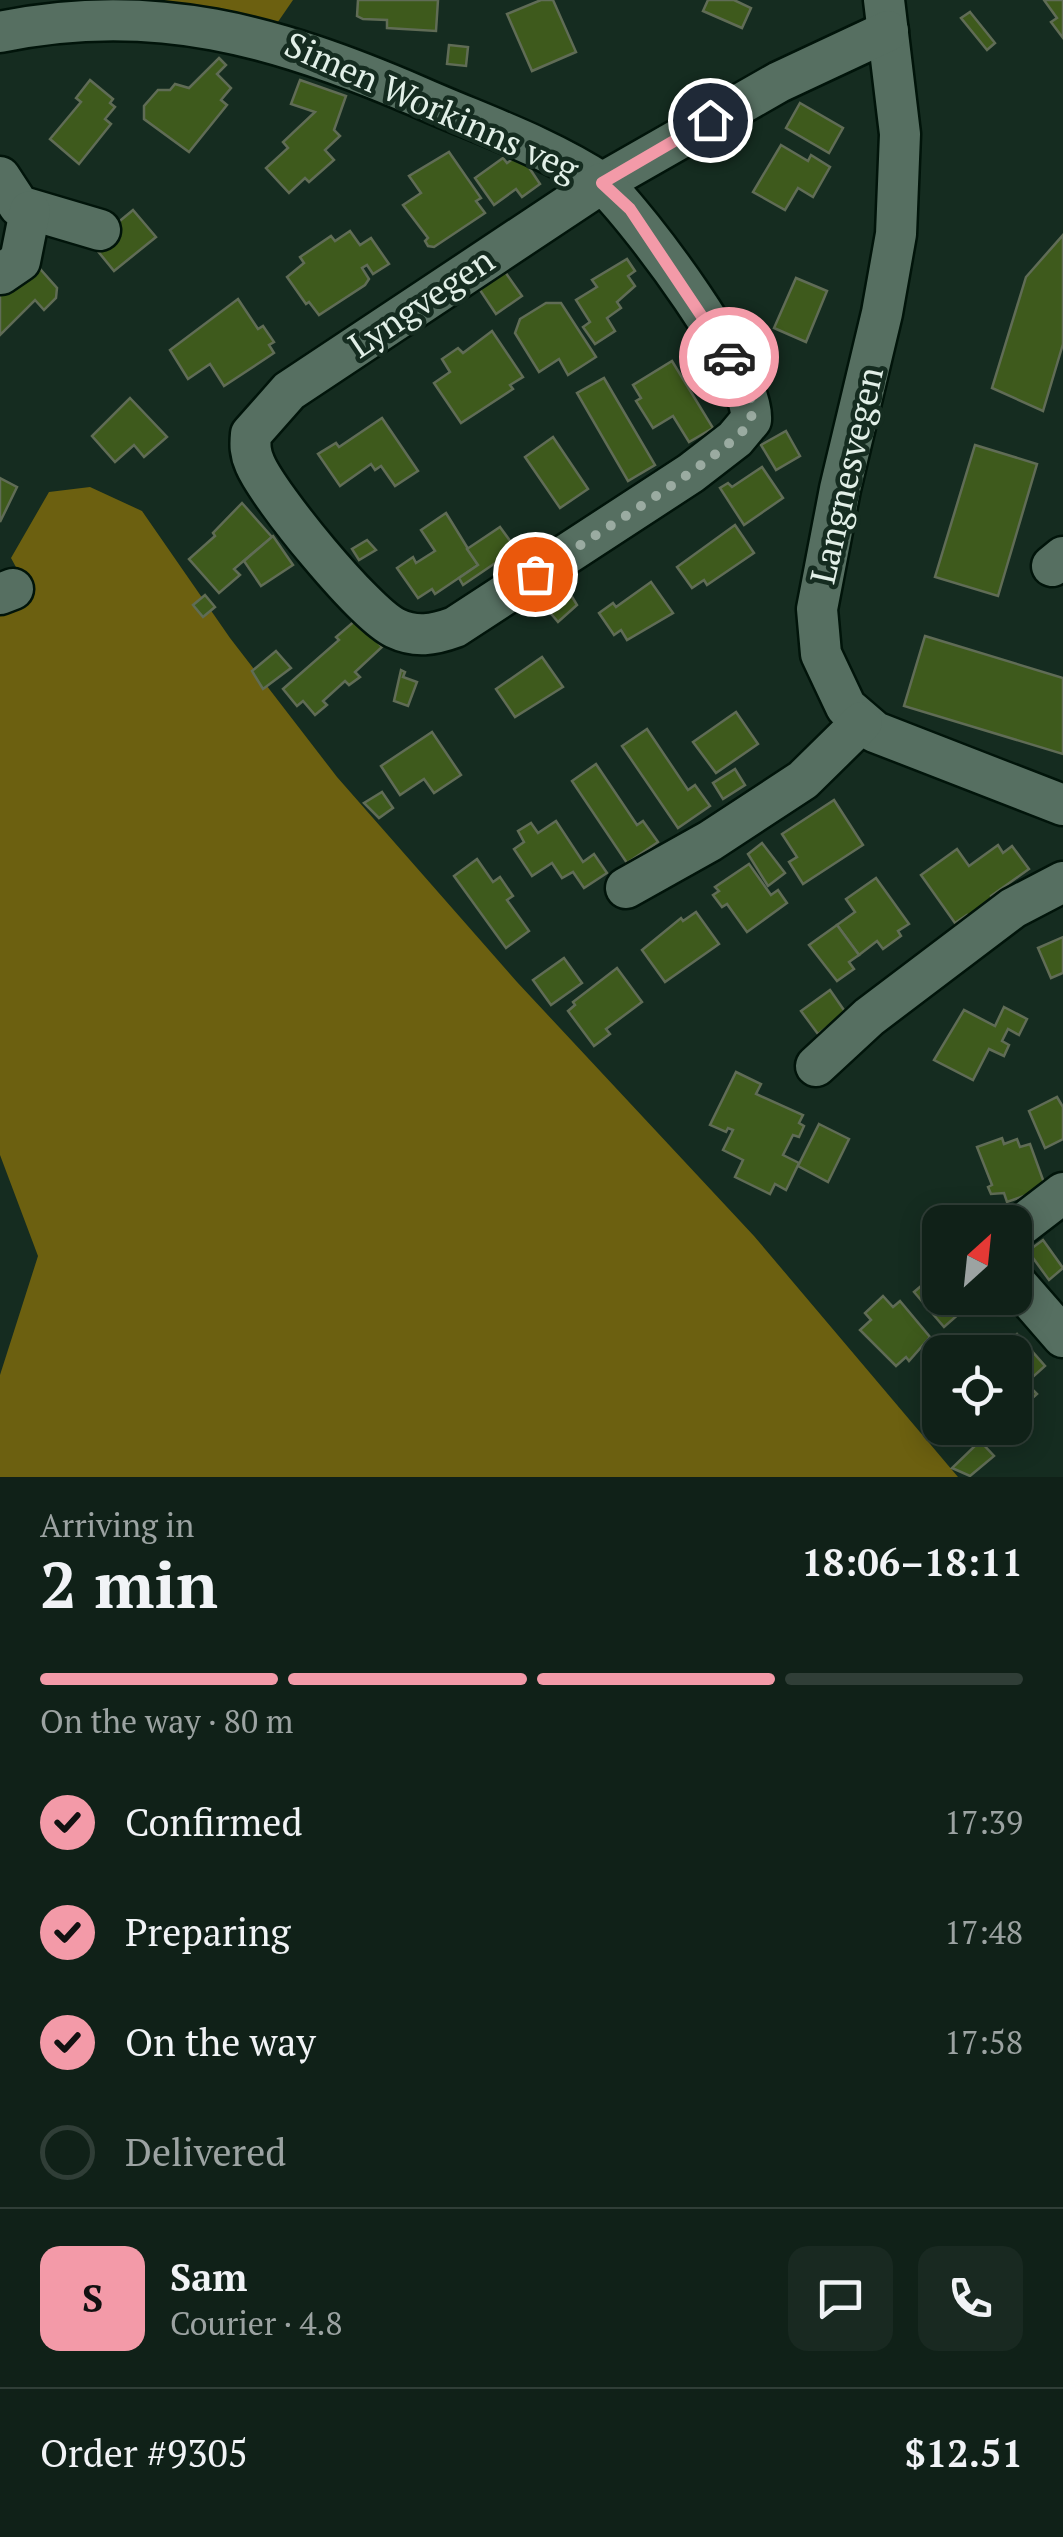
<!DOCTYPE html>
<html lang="en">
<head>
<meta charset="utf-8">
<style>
  :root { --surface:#102118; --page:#192921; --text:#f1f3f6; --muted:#9ca3a2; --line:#303e37; --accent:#f39aa8 }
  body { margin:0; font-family:"PT Serif",serif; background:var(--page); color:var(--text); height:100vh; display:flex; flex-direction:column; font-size:38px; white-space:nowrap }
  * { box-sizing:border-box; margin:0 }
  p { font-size:32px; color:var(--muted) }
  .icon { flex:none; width:55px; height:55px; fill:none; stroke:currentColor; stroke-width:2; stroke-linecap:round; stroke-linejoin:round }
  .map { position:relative; height:1477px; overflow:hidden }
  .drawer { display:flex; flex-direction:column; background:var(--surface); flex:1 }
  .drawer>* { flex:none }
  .needle { width:65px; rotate:27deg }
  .buttons { position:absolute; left:922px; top:1205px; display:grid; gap:20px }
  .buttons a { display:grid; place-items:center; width:110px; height:110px; border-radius:20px; background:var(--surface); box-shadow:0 5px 25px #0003,0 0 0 2px var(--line); font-size:50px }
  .pin { position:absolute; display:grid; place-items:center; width:85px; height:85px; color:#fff; margin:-42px; border:5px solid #fff; border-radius:50%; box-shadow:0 2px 10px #0007 }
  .courier { position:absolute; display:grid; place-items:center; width:100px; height:100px; margin:-50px; border:8px solid #f39aa8; border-radius:50%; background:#fff; color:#222; box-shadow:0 2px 12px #0007 }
  .summary em { font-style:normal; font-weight:600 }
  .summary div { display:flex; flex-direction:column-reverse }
  .summary { display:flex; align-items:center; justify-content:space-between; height:170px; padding:0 40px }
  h1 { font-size:65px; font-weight:600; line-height:75px }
  .bar { display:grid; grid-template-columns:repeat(4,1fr); gap:15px 10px; align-content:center; height:120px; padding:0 40px }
  .bar i { height:12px; border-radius:8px; background:var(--line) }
  .bar .on { background:var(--accent) }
  .bar p { grid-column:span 4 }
  .line { display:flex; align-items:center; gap:25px; padding:0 40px; border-top:2px solid var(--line) }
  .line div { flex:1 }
  .round { display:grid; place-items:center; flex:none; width:105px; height:105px; border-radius:20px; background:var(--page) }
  ol { padding:0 40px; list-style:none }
  li { display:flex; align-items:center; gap:30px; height:110px }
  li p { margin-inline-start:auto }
  li .icon { padding:10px; border-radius:50%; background:var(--accent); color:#111; stroke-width:4 }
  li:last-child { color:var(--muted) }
  li i { width:55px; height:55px; border:5px solid var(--line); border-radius:50% }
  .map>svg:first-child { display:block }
</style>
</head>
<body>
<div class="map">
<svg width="1063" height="1477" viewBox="0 0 1063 1477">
  <rect width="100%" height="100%" fill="#152c20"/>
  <!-- forest -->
  <g fill="#6c6010">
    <path d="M 163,0 L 293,0 L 260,48 L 153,26 Z"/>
    <path d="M 90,487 L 142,511 L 230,638 L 337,777 L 517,982 L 754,1236 L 958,1477 L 0,1477 L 0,1375 L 38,1256 L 0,1155 L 0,611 L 23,580 L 11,558 L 49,492 Z"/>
  </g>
  <!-- building -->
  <g fill="#3e5a1c" stroke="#606c56" stroke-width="2.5">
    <path d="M 358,0 L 438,0 L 436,31 L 387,28 L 387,20 L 363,19 L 357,16 Z"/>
    <path d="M 541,0 L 553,0 L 576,52 L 532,71 L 507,14 Z"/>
    <path d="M 708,0 L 734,0 L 751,8 L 742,28 L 703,11 Z"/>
    <path d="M 1044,0 L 1063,0 L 1063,38 L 1051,22 L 1057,18 Z"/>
    <path d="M 970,12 L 995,43 L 987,50 L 961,18 Z"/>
    <path d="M 449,45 L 468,47 L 466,66 L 447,64 Z"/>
    <path d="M 219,58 L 226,65 L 217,74 L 231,88 L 221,100 L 227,105 L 189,152 L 144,119 L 144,106 L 158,90 L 170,90 L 175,84 L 189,88 Z"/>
    <path d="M 90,80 L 113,99 L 110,103 L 115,107 L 105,119 L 111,124 L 79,164 L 50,139 L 81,102 L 76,98 Z"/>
    <path d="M 300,80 L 346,96 L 334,130 L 340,136 L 325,150 L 334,160 L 309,182 L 305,178 L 289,193 L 266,168 L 288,148 L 283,142 L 315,112 L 291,104 Z"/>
    <path d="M 800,103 L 843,128 L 829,153 L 786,128 Z"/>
    <path d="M 781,145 L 808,161 L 811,155 L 830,167 L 813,197 L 798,188 L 785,210 L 753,192 Z"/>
    <path d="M 449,152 L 481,198 L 476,201 L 485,213 L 434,247 L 428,246 L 425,241 L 428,238 L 403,205 L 421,193 L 409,176 Z"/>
    <path d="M 520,154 L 540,184 L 522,197 L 516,189 L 494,205 L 475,178 L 503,158 L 507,163 Z"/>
    <path d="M 133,210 L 156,237 L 114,271 L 92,244 Z"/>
    <path d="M 350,231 L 360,245 L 371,238 L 389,264 L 373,274 L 367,265 L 362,268 L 369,279 L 365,285 L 319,315 L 309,302 L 306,304 L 287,277 L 304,263 L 300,257 L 331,236 L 335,241 Z"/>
    <path d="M 1063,235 L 1063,344 L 1043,411 L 992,388 L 1026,277 Z"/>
    <path d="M 627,259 L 635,271 L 628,276 L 635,286 L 617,302 L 621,308 L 607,318 L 615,331 L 595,344 L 583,327 L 590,322 L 576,300 L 597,287 L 592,280 Z"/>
    <path d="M 34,262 L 57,288 L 56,298 L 44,310 L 35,300 L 0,335 L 0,290 Z"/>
    <path d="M 503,269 L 522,296 L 496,314 L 478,287 Z"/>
    <path d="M 796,278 L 827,291 L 806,342 L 774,328 Z"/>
    <path d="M 238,299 L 258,329 L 263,326 L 274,342 L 269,345 L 274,353 L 224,386 L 210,364 L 188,379 L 170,350 Z"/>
    <path d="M 546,303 L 561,303 L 596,357 L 568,375 L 559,359 L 539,372 L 515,333 L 520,319 Z"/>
    <path d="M 492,331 L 523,377 L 510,385 L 513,389 L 461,423 L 434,383 L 450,372 L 442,359 L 458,348 L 463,353 Z"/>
    <path d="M 672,361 L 713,428 L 689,442 L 673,416 L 653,428 L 636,401 L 641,398 L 633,385 Z"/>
    <path d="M 604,378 L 655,465 L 628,481 L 577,393 Z"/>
    <path d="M 130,398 L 167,437 L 144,457 L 134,445 L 115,462 L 92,436 Z"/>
    <path d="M 382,418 L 418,471 L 395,486 L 381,466 L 375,470 L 371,464 L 340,486 L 318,454 L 336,443 L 339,447 Z"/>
    <path d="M 786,431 L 800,456 L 776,470 L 761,445 Z"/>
    <path d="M 553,437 L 588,489 L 560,508 L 525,457 Z"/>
    <path d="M 975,445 L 1037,464 L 998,596 L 935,577 Z"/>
    <path d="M 762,467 L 783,498 L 744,525 L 720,488 L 728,483 L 732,487 Z"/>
    <path d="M 0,478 L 17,487 L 0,522 Z"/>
    <path d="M 242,503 L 272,537 L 234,569 L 240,575 L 219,593 L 189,559 L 215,536 L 213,533 Z"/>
    <path d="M 446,513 L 478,565 L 435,594 L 432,589 L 418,598 L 397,568 L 413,557 L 416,563 L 435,551 L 421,530 Z"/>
    <path d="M 735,525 L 754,553 L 707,585 L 704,580 L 692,588 L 677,567 Z"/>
    <path d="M 500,527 L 516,549 L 463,585 L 459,578 L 478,565 L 467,549 Z"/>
    <path d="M 273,536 L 293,565 L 261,586 L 244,561 Z"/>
    <path d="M 367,540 L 376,550 L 359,560 L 352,549 Z"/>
    <path d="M 651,582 L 673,613 L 627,640 L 621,630 L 614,635 L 599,613 L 613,603 L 616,607 Z"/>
    <path d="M 565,585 L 577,605 L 558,622 L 542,603 Z"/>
    <path d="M 205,595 L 215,607 L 203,617 L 193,605 Z"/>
    <path d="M 357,619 L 382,647 L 355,672 L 360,677 L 349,685 L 345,681 L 323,701 L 327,705 L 315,715 L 303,701 L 297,706 L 283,689 L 339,640 L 336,637 Z"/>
    <path d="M 925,636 L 1063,678 L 1063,754 L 904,706 Z"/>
    <path d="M 276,651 L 291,668 L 263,689 L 252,671 Z"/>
    <path d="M 542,657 L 563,687 L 515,717 L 496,689 Z"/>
    <path d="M 401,670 L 405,672 L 403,677 L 417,682 L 408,706 L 394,701 Z"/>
    <path d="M 736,712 L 758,744 L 716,773 L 693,742 Z"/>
    <path d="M 647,729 L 688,790 L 695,785 L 710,806 L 678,828 L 622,746 Z"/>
    <path d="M 432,732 L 461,775 L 434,793 L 424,779 L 400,795 L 381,766 Z"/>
    <path d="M 596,764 L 637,825 L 643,821 L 658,842 L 627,863 L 572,781 Z"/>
    <path d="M 735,769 L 745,785 L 723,799 L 713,783 Z"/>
    <path d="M 382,792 L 393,808 L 379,818 L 364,803 Z"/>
    <path d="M 834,800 L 863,845 L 803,884 L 789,862 L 797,857 L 782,834 Z"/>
    <path d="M 556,821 L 583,862 L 594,854 L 607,873 L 584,888 L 573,872 L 562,878 L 552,863 L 532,876 L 514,849 L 524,842 L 518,831 L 531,823 L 538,833 Z"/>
    <path d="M 762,843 L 785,873 L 768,886 L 748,854 Z"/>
    <path d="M 998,845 L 1003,853 L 1012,846 L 1029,869 L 991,896 L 995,909 L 974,924 L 967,915 L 955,923 L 921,875 L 957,849 L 969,866 Z"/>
    <path d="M 477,859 L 493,882 L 500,877 L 513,896 L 507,900 L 529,931 L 506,948 L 454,876 Z"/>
    <path d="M 749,864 L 771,895 L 778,890 L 787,903 L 747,932 L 727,904 L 722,907 L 713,895 L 719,891 L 715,887 Z"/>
    <path d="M 876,878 L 909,924 L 898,931 L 901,936 L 883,949 L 877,941 L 859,955 L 837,925 L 855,912 L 846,899 Z"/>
    <path d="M 696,912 L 719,944 L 665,982 L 642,950 L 681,918 L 683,921 Z"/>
    <path d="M 837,925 L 859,955 L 849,962 L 854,969 L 837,981 L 809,945 Z"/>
    <path d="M 1063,937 L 1063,973 L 1051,978 L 1038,948 Z"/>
    <path d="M 564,958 L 582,983 L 551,1005 L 533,980 Z"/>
    <path d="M 617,968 L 642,1002 L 606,1029 L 610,1034 L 594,1046 L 568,1011 L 575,1005 L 573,1002 Z"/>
    <path d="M 830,990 L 846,1013 L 818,1034 L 801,1011 Z"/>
    <path d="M 1004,1007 L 1027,1019 L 1019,1035 L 1008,1029 L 1002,1041 L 1009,1045 L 1004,1056 L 989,1049 L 973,1080 L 934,1060 L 964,1010 L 995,1026 Z"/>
    <path d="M 736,1072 L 761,1084 L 756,1094 L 803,1115 L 799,1123 L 804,1126 L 799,1137 L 793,1135 L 783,1155 L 799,1163 L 786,1190 L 775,1184 L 770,1194 L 735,1177 L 743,1160 L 723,1150 L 733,1130 L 728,1128 L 726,1132 L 710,1125 Z"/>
    <path d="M 1057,1097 L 1063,1107 L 1063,1139 L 1045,1148 L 1029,1111 Z"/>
    <path d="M 819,1124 L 849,1139 L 828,1182 L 798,1166 Z"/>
    <path d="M 1002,1138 L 1004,1144 L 1017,1139 L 1020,1147 L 1030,1144 L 1046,1188 L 1007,1202 L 1004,1193 L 991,1194 L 988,1187 L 992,1185 L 977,1147 Z"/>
    <path d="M 1043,1240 L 1063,1268 L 1049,1280 L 1028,1251 Z"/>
    <path d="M 940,1270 L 940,1298 L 977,1298 L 944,1327 L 914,1292 Z"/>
    <path d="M 883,1296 L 893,1307 L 900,1301 L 930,1337 L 909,1361 L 906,1357 L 896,1366 L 860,1330 L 871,1320 L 865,1313 Z"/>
    <path d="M 1017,1334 L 1045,1366 L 1026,1383 L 1037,1394 L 1018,1411 L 1015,1352 L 997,1352 Z"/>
    <path d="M 952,1428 L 986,1428 L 967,1444 Z"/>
    <path d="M 980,1441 L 994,1456 L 970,1476 L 952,1468 Z"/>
  </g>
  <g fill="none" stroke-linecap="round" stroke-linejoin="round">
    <defs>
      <g id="minor">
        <path d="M 884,0 L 900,134 L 896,234 L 882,313 L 840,489 L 817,609 L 821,654 L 846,707 L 875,732 L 1063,805"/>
        <path d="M 0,32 C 153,0 278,36 417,96 C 480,124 544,145 602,183 L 779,82 L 888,31"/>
        <path d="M 0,177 L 19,206 L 100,230"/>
        <path d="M 602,183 C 639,218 755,372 751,420 L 735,439 L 691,473 L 455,627 C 433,635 416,638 395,628 C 364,613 269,497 255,464 C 250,453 250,445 251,434 L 289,391 Z"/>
        <path d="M 1,274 L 20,261 L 30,211"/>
        <path d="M 1052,566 L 1063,557"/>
        <path d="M 0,594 L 13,589"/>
        <path d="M 626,888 L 710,841 L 803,780 L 862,722"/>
        <path d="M 816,1066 L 869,1017 L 1013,908 L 1063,882"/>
        <path d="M 1015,1230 L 1063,1193"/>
        <path d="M 1015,1282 L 1063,1337"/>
      </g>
    </defs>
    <!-- minor casing -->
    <use href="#minor" stroke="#01140a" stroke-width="45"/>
    <!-- minor -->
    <use href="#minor" stroke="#566f61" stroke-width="40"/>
  </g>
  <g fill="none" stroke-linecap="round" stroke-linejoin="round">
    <!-- done -->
    <path stroke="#9aaba1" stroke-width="10" stroke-dasharray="0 18" d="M 535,574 C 568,552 741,447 750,421 C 758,400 740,374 729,357"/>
    <!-- route -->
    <path stroke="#f39aa8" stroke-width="12" d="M 710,120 L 602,183 L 630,209 L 729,357"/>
  </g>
  <g text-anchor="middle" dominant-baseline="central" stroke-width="9" stroke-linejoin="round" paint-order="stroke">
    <!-- street labels -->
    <g font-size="35" fill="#e1efe7" stroke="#152c20">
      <text transform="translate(432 106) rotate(24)">Simen Workinns veg</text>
      <text transform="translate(421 302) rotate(-34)">Lyngvegen</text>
      <text transform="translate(846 475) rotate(-77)">Langnesvegen</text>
    </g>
  </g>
</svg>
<div class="buttons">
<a><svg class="needle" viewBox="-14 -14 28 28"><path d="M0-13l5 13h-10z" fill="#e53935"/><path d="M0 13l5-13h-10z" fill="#9ca3a2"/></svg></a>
<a><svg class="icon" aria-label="locate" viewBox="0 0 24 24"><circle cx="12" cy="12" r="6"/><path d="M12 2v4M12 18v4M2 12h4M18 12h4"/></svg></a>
</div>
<div class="pin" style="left:535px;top:574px;background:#ea580c"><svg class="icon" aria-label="bag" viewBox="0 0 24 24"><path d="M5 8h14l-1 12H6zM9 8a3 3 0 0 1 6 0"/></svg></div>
<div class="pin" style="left:710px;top:120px;background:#1f2937"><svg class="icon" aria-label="home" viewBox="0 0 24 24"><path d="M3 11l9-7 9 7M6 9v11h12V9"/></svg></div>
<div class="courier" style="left:729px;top:357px"><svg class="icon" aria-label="car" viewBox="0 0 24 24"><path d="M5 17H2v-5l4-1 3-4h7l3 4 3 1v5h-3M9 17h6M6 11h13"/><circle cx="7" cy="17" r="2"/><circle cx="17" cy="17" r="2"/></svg></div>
</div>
<section class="drawer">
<div class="summary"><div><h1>2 min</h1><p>Arriving in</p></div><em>18:06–18:11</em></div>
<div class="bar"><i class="on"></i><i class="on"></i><i class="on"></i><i></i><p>On the way · 80 m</p></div>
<ol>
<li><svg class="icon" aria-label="check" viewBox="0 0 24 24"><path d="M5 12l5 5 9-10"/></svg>Confirmed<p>17:39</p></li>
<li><svg class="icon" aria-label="check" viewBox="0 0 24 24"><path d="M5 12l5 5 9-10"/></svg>Preparing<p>17:48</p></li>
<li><svg class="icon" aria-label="check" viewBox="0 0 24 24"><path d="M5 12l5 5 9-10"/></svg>On the way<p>17:58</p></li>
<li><i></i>Delivered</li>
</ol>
<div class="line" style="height:180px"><b class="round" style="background:var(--accent);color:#111">S</b><div><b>Sam</b><p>Courier · 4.8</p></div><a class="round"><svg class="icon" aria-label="chat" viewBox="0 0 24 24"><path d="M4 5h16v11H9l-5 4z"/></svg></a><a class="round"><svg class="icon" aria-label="phone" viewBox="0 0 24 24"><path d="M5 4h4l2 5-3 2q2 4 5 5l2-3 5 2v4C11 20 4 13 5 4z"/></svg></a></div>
<div class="line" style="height:130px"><div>Order #9305</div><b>$12.51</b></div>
</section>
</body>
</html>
